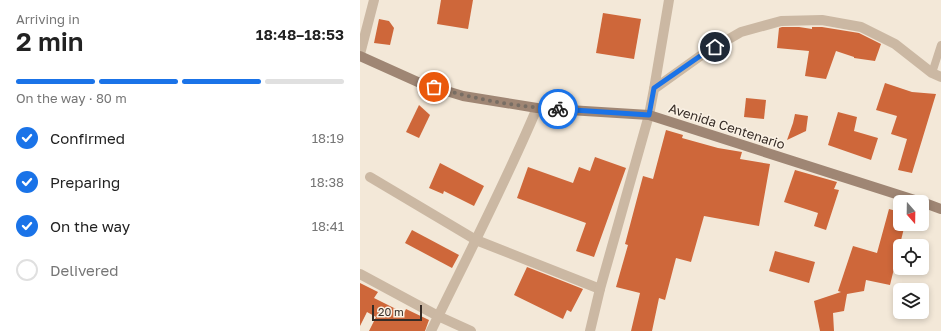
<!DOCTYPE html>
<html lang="en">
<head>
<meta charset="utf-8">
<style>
  :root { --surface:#fff; --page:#f2f2f2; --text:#222; --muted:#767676; --line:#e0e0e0; --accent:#1a73e8 }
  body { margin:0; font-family:"Golos Text",sans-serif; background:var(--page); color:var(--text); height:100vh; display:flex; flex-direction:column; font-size:15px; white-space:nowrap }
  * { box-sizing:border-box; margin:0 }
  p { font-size:13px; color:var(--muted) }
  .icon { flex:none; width:22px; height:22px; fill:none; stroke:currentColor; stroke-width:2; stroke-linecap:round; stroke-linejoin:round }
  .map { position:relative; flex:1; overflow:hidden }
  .drawer { display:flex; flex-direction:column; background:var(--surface); width:360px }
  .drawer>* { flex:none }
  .needle { width:26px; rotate:160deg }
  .controls { position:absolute; left:533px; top:195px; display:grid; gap:8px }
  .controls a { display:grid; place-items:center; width:36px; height:36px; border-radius:6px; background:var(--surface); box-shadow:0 2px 6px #0003; font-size:20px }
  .scale { position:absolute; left:12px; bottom:10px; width:50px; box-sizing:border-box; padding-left:4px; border:2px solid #362c26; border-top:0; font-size:11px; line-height:14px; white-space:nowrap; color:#362c26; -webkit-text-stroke:3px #faf1e4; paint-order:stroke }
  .pin { position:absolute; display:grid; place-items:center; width:34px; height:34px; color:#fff; margin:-17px; border:2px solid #fff; border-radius:50%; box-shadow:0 1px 4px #0007 }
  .courier { position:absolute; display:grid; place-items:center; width:40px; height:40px; margin:-20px; border:3px solid #1a73e8; border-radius:50%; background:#fff; color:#222; box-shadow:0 1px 5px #0007 }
  .headline em { font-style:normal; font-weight:600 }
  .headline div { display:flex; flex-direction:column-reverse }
  .headline { display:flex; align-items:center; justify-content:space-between; height:68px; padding:0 16px }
  h1 { font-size:26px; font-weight:600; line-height:30px }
  .bar { display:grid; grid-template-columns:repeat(4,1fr); gap:6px 4px; align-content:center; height:48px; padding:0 16px }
  .bar i { height:5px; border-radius:3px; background:var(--line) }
  .bar .current { background:var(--accent) }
  .bar p { grid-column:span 4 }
  ol { padding:0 16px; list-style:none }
  li { display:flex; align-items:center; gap:12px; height:44px }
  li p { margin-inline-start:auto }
  li .icon { padding:4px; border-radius:50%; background:var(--accent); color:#fff; stroke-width:4 }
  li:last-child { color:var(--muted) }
  li i { width:22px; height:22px; border:2px solid var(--line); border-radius:50% }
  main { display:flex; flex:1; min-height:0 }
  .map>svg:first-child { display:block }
</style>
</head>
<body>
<main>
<section class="drawer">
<div class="headline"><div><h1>2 min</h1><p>Arriving in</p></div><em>18:48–18:53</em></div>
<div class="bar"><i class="current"></i><i class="current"></i><i class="current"></i><i></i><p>On the way · 80 m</p></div>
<ol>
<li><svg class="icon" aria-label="check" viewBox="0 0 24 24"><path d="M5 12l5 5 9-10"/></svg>Confirmed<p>18:19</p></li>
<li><svg class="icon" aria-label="check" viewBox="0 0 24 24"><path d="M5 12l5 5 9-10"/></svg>Preparing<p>18:38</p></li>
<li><svg class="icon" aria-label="check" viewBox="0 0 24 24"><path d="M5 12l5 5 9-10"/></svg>On the way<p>18:41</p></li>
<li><i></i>Delivered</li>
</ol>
</section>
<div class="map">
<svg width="581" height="331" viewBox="0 0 581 331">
  <rect width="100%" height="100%" fill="#f3e8d8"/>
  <!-- building -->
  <g fill="#ce673a">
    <path d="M 81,0 L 113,0 L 108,29 L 77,24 Z"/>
    <path d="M 243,13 L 281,19 L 274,59 L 236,53 Z"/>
    <path d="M 19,19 L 29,21 L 34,28 L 30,45 L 14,43 Z"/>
    <path d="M 422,27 L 439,27 L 452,29 L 452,27 L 462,27 L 499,33 L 521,44 L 515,61 L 494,58 L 494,57 L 476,51 L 466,79 L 445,76 L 449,51 L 417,48 L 419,28 Z"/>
    <path d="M 525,83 L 552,92 L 576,94 L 552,173 L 538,170 L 547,139 L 531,134 L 537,116 L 516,110 Z"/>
    <path d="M 386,98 L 406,100 L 404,119 L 384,117 Z"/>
    <path d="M 59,105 L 70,115 L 59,138 L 46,132 Z"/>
    <path d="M 478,112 L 497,117 L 494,131 L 518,138 L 511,160 L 468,145 Z"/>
    <path d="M 435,114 L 448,116 L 446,131 L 427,140 L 433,123 Z"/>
    <path d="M 306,130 L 323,135 L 322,138 L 358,148 L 382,152 L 380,159 L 410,164 L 399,226 L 344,216 L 331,262 L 316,258 L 305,300 L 299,298 L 292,331 L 271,331 L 280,293 L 256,287 L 268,245 L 265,244 L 283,176 L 293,179 Z"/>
    <path d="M 235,157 L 266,168 L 234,257 L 216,251 L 226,223 L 157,198 L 168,167 L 213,183 L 219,167 L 230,171 Z"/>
    <path d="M 80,163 L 124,186 L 114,206 L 84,191 L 83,194 L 69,188 Z"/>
    <path d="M 435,170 L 477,182 L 474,189 L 479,190 L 466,230 L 454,226 L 458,213 L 424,202 Z"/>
    <path d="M 529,209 L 540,212 L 540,224 L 545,224 L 530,285 L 506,280 L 504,291 L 487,294 L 484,311 L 473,313 L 474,331 L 460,331 L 454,301 L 481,292 L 478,291 L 493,246 L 517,253 Z"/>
    <path d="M 52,230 L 99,255 L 92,268 L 45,243 Z"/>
    <path d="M 415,251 L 455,262 L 449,283 L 409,271 Z"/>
    <path d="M 167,267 L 223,289 L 211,312 L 207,310 L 203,319 L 154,295 Z"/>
    <path d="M 0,283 L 18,292 L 14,298 L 44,313 L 46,309 L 69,320 L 65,331 L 9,331 L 16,317 L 7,312 L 0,326 Z"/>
  </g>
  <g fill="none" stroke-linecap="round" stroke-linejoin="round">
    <!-- lane -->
    <path stroke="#cbb8a3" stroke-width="8" d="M 572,73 L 581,45"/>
    <!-- street -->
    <g stroke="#cbb8a3" stroke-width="10">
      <path d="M 0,54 L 14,0"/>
      <path d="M 294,89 L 309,0"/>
      <path d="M 10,177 L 116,240 L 240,289"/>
      <path d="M 0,274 L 78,316 L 111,331"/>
      <path d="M 71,331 C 107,257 145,184 177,108"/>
      <path d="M 230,331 L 240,289 L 289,115 L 294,89 L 343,54 L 381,32 L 421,21 L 462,20 L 501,27 L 535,44 L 572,73 L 581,77"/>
    </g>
    <!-- secondary -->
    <g stroke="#9f8674" stroke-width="10">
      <path d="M 0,56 L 60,83 L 103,96 L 177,108 L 289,115 L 561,202"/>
      <path d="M 562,202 L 581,209"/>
    </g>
  </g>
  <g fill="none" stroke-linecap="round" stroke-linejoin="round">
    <!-- done -->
    <path stroke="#786e64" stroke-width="4" stroke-dasharray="0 7.2" d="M 74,87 C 114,99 157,107 198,109"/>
    <!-- route -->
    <path stroke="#1a73e8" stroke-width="5" d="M 198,109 L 289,115 L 294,88 L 343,54 L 355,47"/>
  </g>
  <g text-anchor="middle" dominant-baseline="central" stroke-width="3" stroke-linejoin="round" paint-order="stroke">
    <!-- street labels -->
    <g font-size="13" fill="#362c26" stroke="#faf1e4">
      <text transform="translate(367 126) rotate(18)">Avenida Centenario</text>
    </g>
  </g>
</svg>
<div class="controls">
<a><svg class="needle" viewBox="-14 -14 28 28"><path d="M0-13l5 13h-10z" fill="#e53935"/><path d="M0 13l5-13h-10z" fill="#767676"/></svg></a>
<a><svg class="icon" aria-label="locate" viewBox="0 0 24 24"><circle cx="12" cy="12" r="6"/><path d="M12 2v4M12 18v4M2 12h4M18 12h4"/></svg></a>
<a><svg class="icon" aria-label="layers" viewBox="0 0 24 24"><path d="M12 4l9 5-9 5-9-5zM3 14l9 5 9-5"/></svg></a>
</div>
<div class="scale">20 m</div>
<div class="pin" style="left:74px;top:87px;background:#ea580c"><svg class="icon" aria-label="bag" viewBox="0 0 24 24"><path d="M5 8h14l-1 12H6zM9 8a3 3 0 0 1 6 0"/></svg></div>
<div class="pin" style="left:355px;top:47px;background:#1f2937"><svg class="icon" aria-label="home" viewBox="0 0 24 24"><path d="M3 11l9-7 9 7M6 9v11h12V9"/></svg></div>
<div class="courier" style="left:198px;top:109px"><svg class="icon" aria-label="bike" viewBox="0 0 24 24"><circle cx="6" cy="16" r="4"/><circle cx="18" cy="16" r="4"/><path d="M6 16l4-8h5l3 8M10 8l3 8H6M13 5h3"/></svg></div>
</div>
</main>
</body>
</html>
